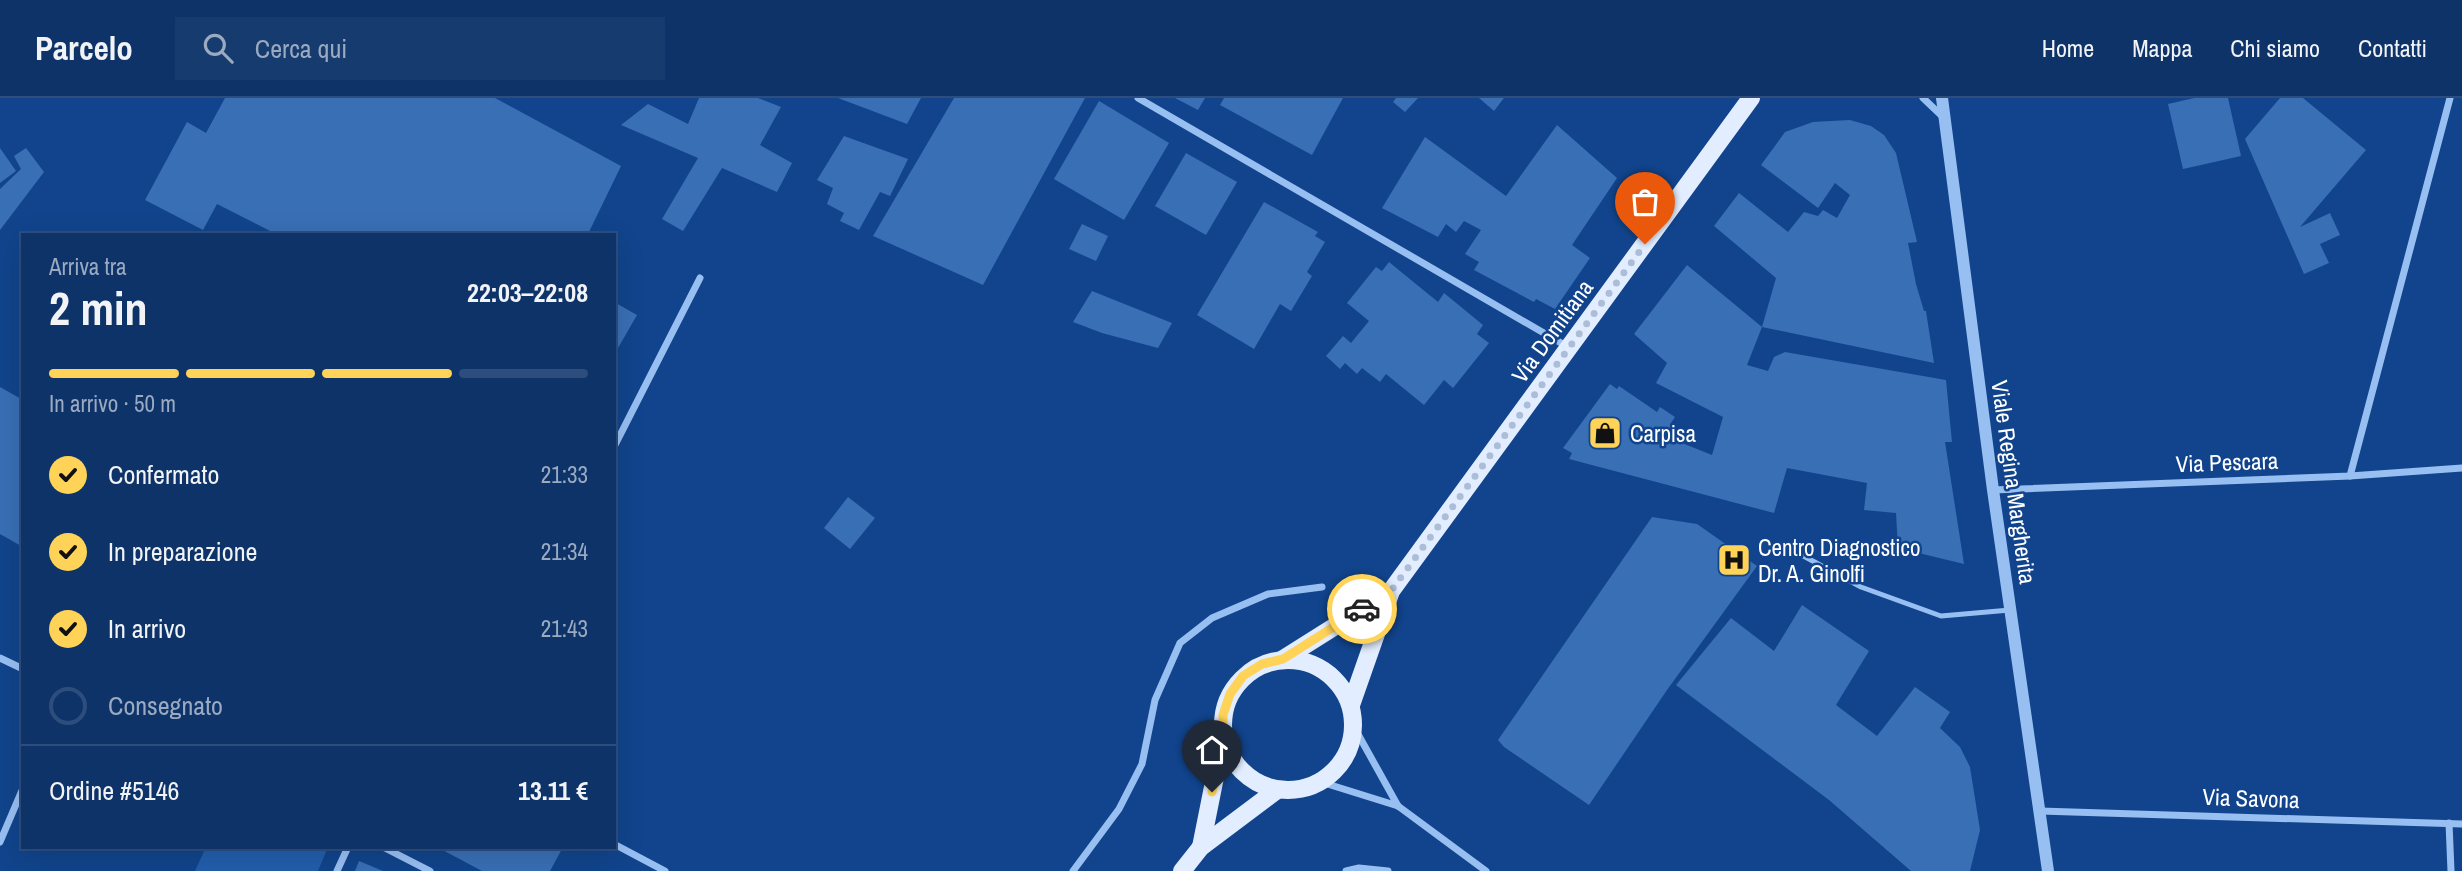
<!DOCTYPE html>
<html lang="it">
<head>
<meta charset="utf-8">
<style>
  :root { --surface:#0d3369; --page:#163b6f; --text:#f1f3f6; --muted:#9aaac0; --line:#2d4e7d; --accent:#ffd258 }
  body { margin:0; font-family:"Archivo Narrow",sans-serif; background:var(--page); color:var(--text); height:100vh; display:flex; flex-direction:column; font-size:26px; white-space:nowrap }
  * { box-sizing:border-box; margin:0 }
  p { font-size:23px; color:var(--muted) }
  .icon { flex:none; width:38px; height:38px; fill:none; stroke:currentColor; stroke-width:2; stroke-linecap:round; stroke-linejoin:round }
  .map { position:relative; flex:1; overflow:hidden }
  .panel { position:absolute; left:21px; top:135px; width:595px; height:616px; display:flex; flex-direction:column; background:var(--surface); border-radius:0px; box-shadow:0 7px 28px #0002,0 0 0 2px var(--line) }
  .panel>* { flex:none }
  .pin { position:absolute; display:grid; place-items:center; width:60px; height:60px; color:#fff; margin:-72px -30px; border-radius:50% 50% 50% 0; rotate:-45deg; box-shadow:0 0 7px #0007 }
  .pin .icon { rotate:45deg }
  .courier { position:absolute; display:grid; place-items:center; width:70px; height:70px; margin:-35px; border:5px solid #ffd258; border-radius:50%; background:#fff; color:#222; box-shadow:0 2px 9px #0007 }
  .overview em { font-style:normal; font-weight:700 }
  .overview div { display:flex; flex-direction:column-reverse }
  .overview { display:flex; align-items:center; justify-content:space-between; height:119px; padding:0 28px }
  h1 { font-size:46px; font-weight:700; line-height:52px }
  .bar { display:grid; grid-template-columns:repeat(4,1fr); gap:10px 7px; align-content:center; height:84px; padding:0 28px }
  .bar i { height:9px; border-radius:5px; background:var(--line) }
  .bar .active { background:var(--accent) }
  .bar p { grid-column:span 4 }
  .line { display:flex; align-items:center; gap:18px; padding:0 28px; border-top:2px solid var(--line) }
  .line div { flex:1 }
  ol { padding:0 28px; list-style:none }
  li { display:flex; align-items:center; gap:21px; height:77px }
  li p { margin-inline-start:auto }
  li .icon { padding:7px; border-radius:50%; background:var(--accent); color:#111; stroke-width:4 }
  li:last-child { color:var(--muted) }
  li i { width:38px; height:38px; border:4px solid var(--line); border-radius:50% }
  header { display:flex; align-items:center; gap:42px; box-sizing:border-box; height:98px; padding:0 35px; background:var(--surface); border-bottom:2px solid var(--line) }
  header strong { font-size:33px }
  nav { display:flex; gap:38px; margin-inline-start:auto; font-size:24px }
  .search { width:490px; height:63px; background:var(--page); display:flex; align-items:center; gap:18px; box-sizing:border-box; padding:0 24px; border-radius:0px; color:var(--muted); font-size:26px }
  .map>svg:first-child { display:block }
</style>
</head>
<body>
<header>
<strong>Parcelo</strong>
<div class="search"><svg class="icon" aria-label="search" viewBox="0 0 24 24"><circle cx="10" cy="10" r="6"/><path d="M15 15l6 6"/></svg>Cerca qui</div>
<nav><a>Home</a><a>Mappa</a><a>Chi siamo</a><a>Contatti</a></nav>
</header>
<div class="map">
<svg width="2462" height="773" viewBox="0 0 2462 773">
  <rect width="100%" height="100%" fill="#11448c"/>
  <!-- green -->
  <path fill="#225eab" d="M 206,749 L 328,749 L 318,773 L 195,773 Z"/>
  <!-- building -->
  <g fill="#396fb5">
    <path d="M 225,0 L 495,0 L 621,68 L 588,136 L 276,136 L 217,106 L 203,132 L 145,102 L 187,24 L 206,35 Z"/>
    <path d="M 699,0 L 758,0 L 781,9 L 760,47 L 792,65 L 777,94 L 722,70 L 683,133 L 662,121 L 698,60 L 621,27 L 648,6 L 688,26 Z"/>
    <path d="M 838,0 L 921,0 L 907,26 Z"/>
    <path d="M 954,0 L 1085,0 L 983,187 L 873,138 Z"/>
    <path d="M 1175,0 L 1205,0 L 1198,12 Z"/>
    <path d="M 1224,0 L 1343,0 L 1312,57 L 1220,7 Z"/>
    <path d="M 1396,0 L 1418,0 L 1405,14 L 1393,4 Z"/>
    <path d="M 1479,0 L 1504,0 L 1494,13 Z"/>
    <path d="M 2194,0 L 2228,0 L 2241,58 L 2183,71 L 2168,6 Z"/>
    <path d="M 2280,0 L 2303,0 L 2366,52 L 2300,129 L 2330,115 L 2340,137 L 2320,146 L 2329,165 L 2304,176 L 2245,41 Z"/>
    <path d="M 1099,3 L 1169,45 L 1124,122 L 1054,81 Z"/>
    <path d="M 1850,22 L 1871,28 L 1884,37 L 1896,55 L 1917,144 L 1908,145 L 1916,186 L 1924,213 L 1926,213 L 1934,265 L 1762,229 L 1776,180 L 1714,128 L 1739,95 L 1788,134 L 1804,114 L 1818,118 L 1823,112 L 1837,120 L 1850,97 L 1835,85 L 1818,110 L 1761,67 L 1785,34 L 1813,24 Z"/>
    <path d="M 1557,27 L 1617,80 L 1572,147 L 1590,160 L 1555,211 L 1536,201 L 1534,204 L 1474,172 L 1479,164 L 1465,156 L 1481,132 L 1464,123 L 1456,134 L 1446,126 L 1438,139 L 1382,110 L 1425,39 L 1506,98 Z"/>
    <path d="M 844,38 L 908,61 L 890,98 L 880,94 L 859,132 L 840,123 L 844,115 L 827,106 L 833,90 L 817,82 Z"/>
    <path d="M 0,50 L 16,73 L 0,85 Z"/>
    <path d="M 26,50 L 44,74 L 0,132 L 0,91 L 21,71 L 14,58 Z"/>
    <path d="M 1186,55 L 1237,84 L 1206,137 L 1155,108 Z"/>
    <path d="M 1264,104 L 1318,134 L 1315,138 L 1325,144 L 1307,174 L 1312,178 L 1291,213 L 1280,206 L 1254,251 L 1197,217 Z"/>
    <path d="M 1082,126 L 1108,138 L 1096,163 L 1069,151 Z"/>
    <path d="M 1389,164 L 1438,204 L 1444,195 L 1483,227 L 1477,236 L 1489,245 L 1453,290 L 1444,282 L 1424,307 L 1386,276 L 1380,284 L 1362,270 L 1357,276 L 1345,265 L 1340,271 L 1326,258 L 1343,238 L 1351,245 L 1369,223 L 1347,205 L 1376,169 L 1382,173 Z"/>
    <path d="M 1687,167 L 1762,229 L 1747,267 L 1768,273 L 1774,259 L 1785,254 L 1946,282 L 1952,344 L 1945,344 L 1964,466 L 1898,450 L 1896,415 L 1864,412 L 1867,385 L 1787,370 L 1774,415 L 1569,361 L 1572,355 L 1563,350 L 1610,286 L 1617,291 L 1619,288 L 1657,314 L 1660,309 L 1675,319 L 1671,325 L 1675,328 L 1667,339 L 1712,357 L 1723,319 L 1656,285 L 1667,265 L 1634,236 Z"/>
    <path d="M 1092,193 L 1172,225 L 1158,250 L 1102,235 L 1073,224 Z"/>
    <path d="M 614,204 L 637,217 L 614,257 Z"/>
    <path d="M 0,289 L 23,302 L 23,449 L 0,436 Z"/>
    <path d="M 848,399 L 875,420 L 850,451 L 824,430 Z"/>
    <path d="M 1652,419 L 1697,426 L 1757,468 L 1667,592 L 1589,707 L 1504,649 L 1498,642 Z"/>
    <path d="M 1802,507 L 1869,553 L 1836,607 L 1877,638 L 1915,589 L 1950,614 L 1940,630 L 1960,649 L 1970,669 L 1980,732 L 1970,773 L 1911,773 L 1829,702 L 1676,587 L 1731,520 L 1774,553 Z"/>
    <path d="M 437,749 L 563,749 L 550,773 L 482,773 Z"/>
    <path d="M 359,763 L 383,773 L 355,773 Z"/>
  </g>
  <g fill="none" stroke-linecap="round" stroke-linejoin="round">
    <!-- service -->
    <path stroke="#98bff2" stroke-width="5" d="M 1796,454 L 1861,489 L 1941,518 L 2010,512"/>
    <!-- minor -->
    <g stroke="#98bff2" stroke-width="7">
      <path d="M 1138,0 L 1568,249"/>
      <path d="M 1923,0 L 1943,19"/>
      <path d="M 614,349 L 700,180"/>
      <path d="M 2350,378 L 2450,0"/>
      <path d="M 1993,392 L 2350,378 L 2462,370"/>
      <path d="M 0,560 L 23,571"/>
      <path d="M 1354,629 L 1398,708"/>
      <path d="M 1321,684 L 1398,708 L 1486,773"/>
      <path d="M 2040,713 L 2462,726"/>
      <path d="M 2449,725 L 2451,773"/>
      <path d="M 0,744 L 23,690"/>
      <path d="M 614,746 L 665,773"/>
      <path d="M 383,749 L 430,773"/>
      <path d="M 337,773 L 348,749"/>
      <path d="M 1073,773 L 1119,711 L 1142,666 L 1155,602 L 1180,545 L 1212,520 L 1268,496 L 1322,489"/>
      <path d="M 1346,773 L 1359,770 L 1388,773"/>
    </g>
    <!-- tertiary -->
    <path stroke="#98bff2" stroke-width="12" d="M 1942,0 L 1993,392 L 2048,773"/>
    <!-- primary -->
    <g stroke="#e2edff" stroke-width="18">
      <path d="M 1283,561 L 1391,493"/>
      <circle cx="1288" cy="627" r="65"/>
      <path d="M 1351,607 L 1391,493 L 1751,0"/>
      <path d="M 1201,749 L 1223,639"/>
      <path d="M 1182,773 L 1201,749 L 1277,692"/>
    </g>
  </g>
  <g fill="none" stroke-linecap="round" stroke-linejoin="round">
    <!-- done -->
    <path stroke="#acbed7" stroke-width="7" stroke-dasharray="0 12.6" d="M 1362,511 L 1391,493 L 1645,146"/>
    <!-- route -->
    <path stroke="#ffd258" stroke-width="9" d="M 1212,694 L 1223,639 L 1223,617 L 1230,596 L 1243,578 L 1262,566 L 1283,561 L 1362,511"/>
  </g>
  <!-- icons -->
  <defs>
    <symbol id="shop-square" viewBox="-11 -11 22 22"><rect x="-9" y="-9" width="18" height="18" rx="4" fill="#ffd258" stroke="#11448c"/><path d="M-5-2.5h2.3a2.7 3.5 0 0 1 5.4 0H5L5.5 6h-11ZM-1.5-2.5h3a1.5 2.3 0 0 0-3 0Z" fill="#111"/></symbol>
    <symbol id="hospital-square" viewBox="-11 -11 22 22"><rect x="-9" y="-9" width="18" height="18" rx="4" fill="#ffd258" stroke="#11448c"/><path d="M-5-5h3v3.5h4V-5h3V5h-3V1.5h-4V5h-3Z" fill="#111"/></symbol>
  </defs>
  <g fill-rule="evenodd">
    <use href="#shop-square" x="1586" y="316" width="38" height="38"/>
    <use href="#hospital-square" x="1715" y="443" width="38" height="38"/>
  </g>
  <g text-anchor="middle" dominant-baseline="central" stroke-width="5" stroke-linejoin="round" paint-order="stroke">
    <!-- street labels -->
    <g font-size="23" fill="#fff" stroke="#11448c">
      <text transform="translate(1552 233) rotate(-54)">Via Domitiana</text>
      <text transform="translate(2227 364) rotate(-2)">Via Pescara</text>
      <text transform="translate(2014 384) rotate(82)">Viale Regina Margherita</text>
      <text transform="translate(2251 700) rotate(2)">Via Savona</text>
    </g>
    <!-- poi labels -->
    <g font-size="23" fill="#fff" stroke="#11448c" text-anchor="start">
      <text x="1630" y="335">Carpisa</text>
      <text x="1758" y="449">Centro Diagnostico<tspan x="1758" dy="26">Dr. A. Ginolfi</tspan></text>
    </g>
  </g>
</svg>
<div class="pin" style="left:1645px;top:146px;background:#ea580c"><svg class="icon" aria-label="bag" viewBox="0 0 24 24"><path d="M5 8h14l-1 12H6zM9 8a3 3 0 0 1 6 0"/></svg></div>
<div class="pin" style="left:1212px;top:694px;background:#1f2937"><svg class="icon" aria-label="home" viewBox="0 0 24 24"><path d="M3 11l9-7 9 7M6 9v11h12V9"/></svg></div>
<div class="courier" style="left:1362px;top:511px"><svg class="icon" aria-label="car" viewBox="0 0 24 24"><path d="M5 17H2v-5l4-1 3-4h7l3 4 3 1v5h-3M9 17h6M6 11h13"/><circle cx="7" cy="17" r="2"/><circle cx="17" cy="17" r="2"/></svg></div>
<section class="panel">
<div class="overview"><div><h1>2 min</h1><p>Arriva tra</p></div><em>22:03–22:08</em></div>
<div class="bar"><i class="active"></i><i class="active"></i><i class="active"></i><i></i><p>In arrivo · 50 m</p></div>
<ol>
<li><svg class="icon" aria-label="check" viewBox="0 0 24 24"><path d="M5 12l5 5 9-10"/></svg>Confermato<p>21:33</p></li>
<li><svg class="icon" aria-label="check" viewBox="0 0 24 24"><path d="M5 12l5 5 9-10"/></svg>In preparazione<p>21:34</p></li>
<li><svg class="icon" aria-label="check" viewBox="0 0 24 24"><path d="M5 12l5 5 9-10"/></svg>In arrivo<p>21:43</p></li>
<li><i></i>Consegnato</li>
</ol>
<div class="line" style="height:91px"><div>Ordine #5146</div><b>13.11 €</b></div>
</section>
</div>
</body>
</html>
